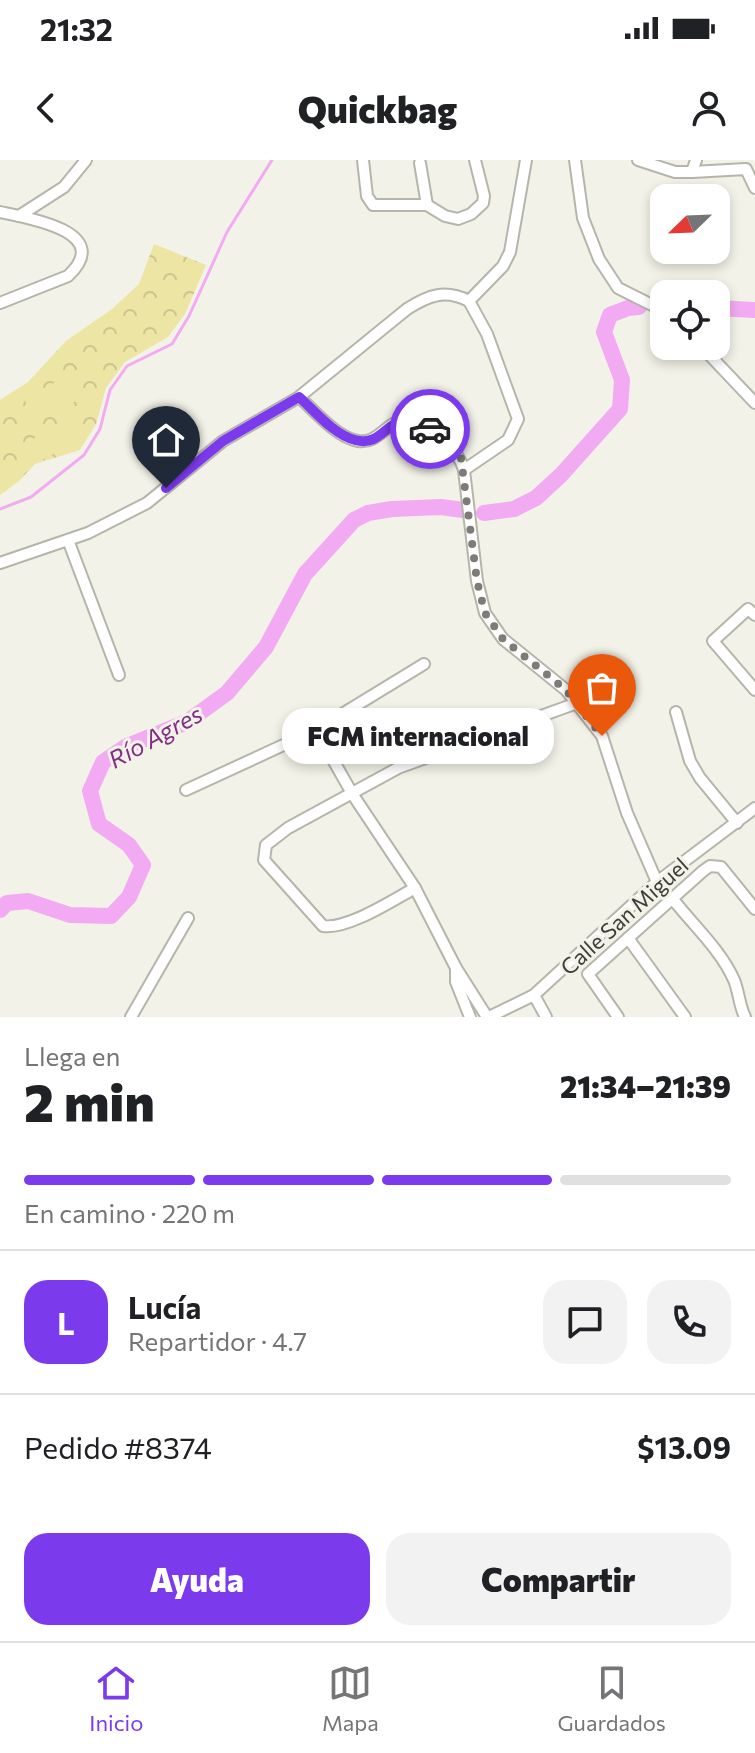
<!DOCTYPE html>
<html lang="es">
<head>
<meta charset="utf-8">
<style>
  :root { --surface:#fff; --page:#f2f2f2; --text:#202124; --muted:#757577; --line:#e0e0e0; --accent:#7c3aed }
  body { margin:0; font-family:Commissioner,sans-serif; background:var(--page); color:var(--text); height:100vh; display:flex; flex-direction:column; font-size:30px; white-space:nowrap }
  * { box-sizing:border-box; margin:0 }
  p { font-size:26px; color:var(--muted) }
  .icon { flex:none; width:44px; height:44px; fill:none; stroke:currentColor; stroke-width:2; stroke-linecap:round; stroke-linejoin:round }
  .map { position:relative; height:857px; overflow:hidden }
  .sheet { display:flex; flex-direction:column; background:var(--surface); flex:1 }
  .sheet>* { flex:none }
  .needle { width:52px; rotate:247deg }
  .fabs { position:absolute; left:650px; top:24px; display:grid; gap:16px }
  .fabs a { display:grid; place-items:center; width:80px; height:80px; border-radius:16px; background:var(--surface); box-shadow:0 4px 12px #0003; font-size:40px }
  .pin { position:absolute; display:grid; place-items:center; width:68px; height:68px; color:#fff; margin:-82px -34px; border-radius:50% 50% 50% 0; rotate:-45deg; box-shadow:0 0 8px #0007 }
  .pin .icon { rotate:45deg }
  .courier { position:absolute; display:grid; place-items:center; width:80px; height:80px; margin:-40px; border:6px solid #7c3aed; border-radius:50%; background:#fff; color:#222; box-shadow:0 2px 10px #0007 }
  .bubble { position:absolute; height:56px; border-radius:24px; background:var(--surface); box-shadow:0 4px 12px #0003; font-size:26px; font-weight:800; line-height:56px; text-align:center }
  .headline em { font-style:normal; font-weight:800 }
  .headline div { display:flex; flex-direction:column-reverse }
  .headline { display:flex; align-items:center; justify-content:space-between; height:136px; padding:0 24px }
  h1 { font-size:52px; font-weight:800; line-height:60px }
  .bar { display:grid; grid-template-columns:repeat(4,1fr); gap:12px 8px; align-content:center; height:96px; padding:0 24px }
  .bar i { height:10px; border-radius:6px; background:var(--line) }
  .bar .on { background:var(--accent) }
  .bar p { grid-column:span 4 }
  .line { display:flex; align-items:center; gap:20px; padding:0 24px; border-top:2px solid var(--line) }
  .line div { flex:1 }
  .round { display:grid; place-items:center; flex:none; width:84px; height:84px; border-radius:24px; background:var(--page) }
  .button { display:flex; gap:16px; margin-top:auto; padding:16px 24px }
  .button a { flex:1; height:92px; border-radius:24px; background:var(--accent); color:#fff; font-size:32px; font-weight:800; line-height:92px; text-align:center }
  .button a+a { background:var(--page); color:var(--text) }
  .status { display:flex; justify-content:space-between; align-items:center; height:56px; padding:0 40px; background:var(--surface); direction:ltr }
  .status svg { height:22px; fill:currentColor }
  header { display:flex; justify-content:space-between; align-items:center; height:104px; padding:0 24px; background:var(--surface); font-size:36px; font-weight:800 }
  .tabs { display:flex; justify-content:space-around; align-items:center; height:112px; border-top:2px solid var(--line); background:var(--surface); font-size:22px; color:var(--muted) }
  .tabs a { display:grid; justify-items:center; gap:4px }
  .tabs .on { color:var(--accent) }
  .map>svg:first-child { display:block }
</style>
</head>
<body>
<div class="status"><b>21:32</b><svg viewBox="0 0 49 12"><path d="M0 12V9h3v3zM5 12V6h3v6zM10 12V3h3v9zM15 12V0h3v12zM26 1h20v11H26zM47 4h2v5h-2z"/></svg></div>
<header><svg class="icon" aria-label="back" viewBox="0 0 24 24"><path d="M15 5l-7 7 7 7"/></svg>Quickbag<svg class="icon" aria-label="person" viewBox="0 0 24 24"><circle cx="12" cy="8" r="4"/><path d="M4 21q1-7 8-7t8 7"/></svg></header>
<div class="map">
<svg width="755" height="857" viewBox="0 0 755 857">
  <defs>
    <pattern id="park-crowns" width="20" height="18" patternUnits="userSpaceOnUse" patternTransform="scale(2)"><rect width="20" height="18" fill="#ede5a4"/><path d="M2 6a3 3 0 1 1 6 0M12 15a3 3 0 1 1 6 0" fill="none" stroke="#ccc58e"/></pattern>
  </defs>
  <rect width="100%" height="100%" fill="#f3f2e8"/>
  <!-- park -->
  <path fill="url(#park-crowns)" d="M 154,84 L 206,105 L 185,154 L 168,177 L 125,202 L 106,228 L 96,264 L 80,290 L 35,304 L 19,321 L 0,335 L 0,240 L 28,222 L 66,181 L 112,149 L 139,124 Z"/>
  <!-- pitch -->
  <g fill="#ede5a4">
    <path d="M 66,217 L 76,241 L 35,262 L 24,238 Z"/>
    <path d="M 69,259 L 80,280 L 42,300 L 31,280 Z"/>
  </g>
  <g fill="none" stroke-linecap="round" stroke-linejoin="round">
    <!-- stream -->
    <path stroke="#f2abf2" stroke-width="3" d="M 0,349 L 31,337 L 84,295 L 100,269 L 110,230 L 127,206 L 172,184 L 189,156 L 227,72 L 272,0"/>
    <!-- river -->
    <g stroke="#f2abf2" stroke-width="16">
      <path d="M 716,148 L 755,150"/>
      <path d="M 484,353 L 514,349 L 536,338 L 561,315 L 620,249 L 622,220 L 604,172 L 610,155 L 628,148 L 639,147"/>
      <path d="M 0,750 L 7,743 L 28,741 L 70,755 L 111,756 L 129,737 L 143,705 L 129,685 L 99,664 L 90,631 L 103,602 L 125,587 L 187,562 L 227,533 L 266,487 L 305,414 L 354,360 L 368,353 L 392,349 L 441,347 L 463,350"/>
    </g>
    <defs>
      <g id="street">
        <path d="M 363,0 L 367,36 L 373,45 L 427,45 L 445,56 L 458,59 L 471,54 L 483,43 L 484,36 L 475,0"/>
        <path d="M 575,0 L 583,58 L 599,99 L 618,128 L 664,151"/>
        <path d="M 638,0 L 675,12 L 692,12 L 696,0"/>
        <path d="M 420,3 L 427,45"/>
        <path d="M 692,12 L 746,9 L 755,28"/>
        <path d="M 0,52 C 29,58 115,72 68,116 L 0,143"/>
        <path d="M 19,56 L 64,27 L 86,0"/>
        <path d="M 469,141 L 503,106 L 510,92 L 526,0"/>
        <path d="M 701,186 L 755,243"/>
        <path d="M 299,237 C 315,251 336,277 358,281 C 377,284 385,265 401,260 C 426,254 458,289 464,310 L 477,421 L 485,453 L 503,479 L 566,530 L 602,576 L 627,653 L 657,722"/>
        <path d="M 464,310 L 508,280 L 518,259 L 487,174 L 469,141"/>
        <path d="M 68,380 L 119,515"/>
        <path d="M 0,403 L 88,373 L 147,343 L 223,281 L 299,237 L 407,149 C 429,135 445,129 469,141"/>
        <path d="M 755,455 L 748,449 L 713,481 L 755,530"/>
        <path d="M 676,552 L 690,601 L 700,618 L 737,663"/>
        <path d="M 316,570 L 353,635 L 415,728 L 456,808 L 487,857"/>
        <path d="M 186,630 L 316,570 L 424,504"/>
        <path d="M 415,728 C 393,740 347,770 323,766 L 264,700 L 266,685 L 288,668 L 398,608 L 577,543"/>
        <path d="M 672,738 C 692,764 721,790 734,820 C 739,832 739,845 745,857"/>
        <path d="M 628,778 L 685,857"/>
        <path d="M 456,808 L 456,822 L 470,857"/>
        <path d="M 534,835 L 546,857"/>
        <path d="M 131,857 L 188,758"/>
        <path d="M 489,857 L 534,835 L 657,722 L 755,648"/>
        <path d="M 618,857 L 588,814 L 703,711 L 710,706 L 721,707 L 755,749"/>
      </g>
    </defs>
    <!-- street casing -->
    <use href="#street" stroke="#b6b5ac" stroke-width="14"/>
    <!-- street -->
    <use href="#street" stroke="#fff" stroke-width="10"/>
  </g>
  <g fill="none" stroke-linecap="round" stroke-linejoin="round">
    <!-- done -->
    <path stroke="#7d7c76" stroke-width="8" stroke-dasharray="0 14.4" d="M 430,269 L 452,286 L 461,298 L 477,421 L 485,453 L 503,479 L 566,530 L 602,576"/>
    <!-- route -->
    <path stroke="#7c3aed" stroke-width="10" d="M 166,328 L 223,281 L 299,237 C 314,250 334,275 355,280 C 389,289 385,243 430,269"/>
  </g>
  <g text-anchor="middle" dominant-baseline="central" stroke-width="6" stroke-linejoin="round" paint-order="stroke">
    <!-- street labels -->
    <g font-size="22" fill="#3e3d39" stroke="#f3f2e8">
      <text transform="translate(624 756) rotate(-42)">Calle San Miguel</text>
    </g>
    <!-- water labels -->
    <g font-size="24" font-style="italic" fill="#802f83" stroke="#f3f2e8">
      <text transform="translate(155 576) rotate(-29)">Río Agres</text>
    </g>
  </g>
</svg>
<div class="fabs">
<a><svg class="needle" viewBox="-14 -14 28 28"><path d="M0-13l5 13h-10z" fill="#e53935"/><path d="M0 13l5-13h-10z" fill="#757577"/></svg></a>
<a><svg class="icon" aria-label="locate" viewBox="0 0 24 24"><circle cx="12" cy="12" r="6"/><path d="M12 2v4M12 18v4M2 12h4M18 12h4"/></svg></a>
</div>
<div class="pin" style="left:602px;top:576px;background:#ea580c"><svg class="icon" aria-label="bag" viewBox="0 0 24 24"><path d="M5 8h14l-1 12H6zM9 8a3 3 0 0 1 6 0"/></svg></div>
<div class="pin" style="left:166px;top:328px;background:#1f2937"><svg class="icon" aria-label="home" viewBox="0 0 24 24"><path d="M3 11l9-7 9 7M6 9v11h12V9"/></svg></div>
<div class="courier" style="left:430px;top:269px"><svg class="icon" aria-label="car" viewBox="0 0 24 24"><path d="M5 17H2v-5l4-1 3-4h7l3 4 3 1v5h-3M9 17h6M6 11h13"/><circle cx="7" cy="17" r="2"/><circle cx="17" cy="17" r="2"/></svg></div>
<div class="bubble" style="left:282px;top:548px;width:272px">FCM internacional</div>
</div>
<section class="sheet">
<div class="headline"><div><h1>2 min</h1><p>Llega en</p></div><em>21:34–21:39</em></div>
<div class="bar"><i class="on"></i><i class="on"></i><i class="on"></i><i></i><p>En camino · 220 m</p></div>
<div class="line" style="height:144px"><b class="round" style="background:var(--accent);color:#fff">L</b><div><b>Lucía</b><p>Repartidor · 4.7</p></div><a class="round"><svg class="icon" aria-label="chat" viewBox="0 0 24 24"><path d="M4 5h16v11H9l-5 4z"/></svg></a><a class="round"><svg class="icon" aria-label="phone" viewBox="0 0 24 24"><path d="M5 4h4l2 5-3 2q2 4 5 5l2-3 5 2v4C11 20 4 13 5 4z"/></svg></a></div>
<div class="line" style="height:104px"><div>Pedido #8374</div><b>$13.09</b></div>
<div class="button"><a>Ayuda</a><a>Compartir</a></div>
</section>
<nav class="tabs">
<a class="on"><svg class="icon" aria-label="home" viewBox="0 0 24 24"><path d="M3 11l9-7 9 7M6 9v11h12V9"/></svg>Inicio</a>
<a><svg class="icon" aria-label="map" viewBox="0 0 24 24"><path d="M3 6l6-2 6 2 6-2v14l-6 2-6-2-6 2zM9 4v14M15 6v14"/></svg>Mapa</a>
<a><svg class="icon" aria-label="saved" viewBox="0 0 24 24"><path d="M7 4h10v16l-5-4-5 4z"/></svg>Guardados</a>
</nav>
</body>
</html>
